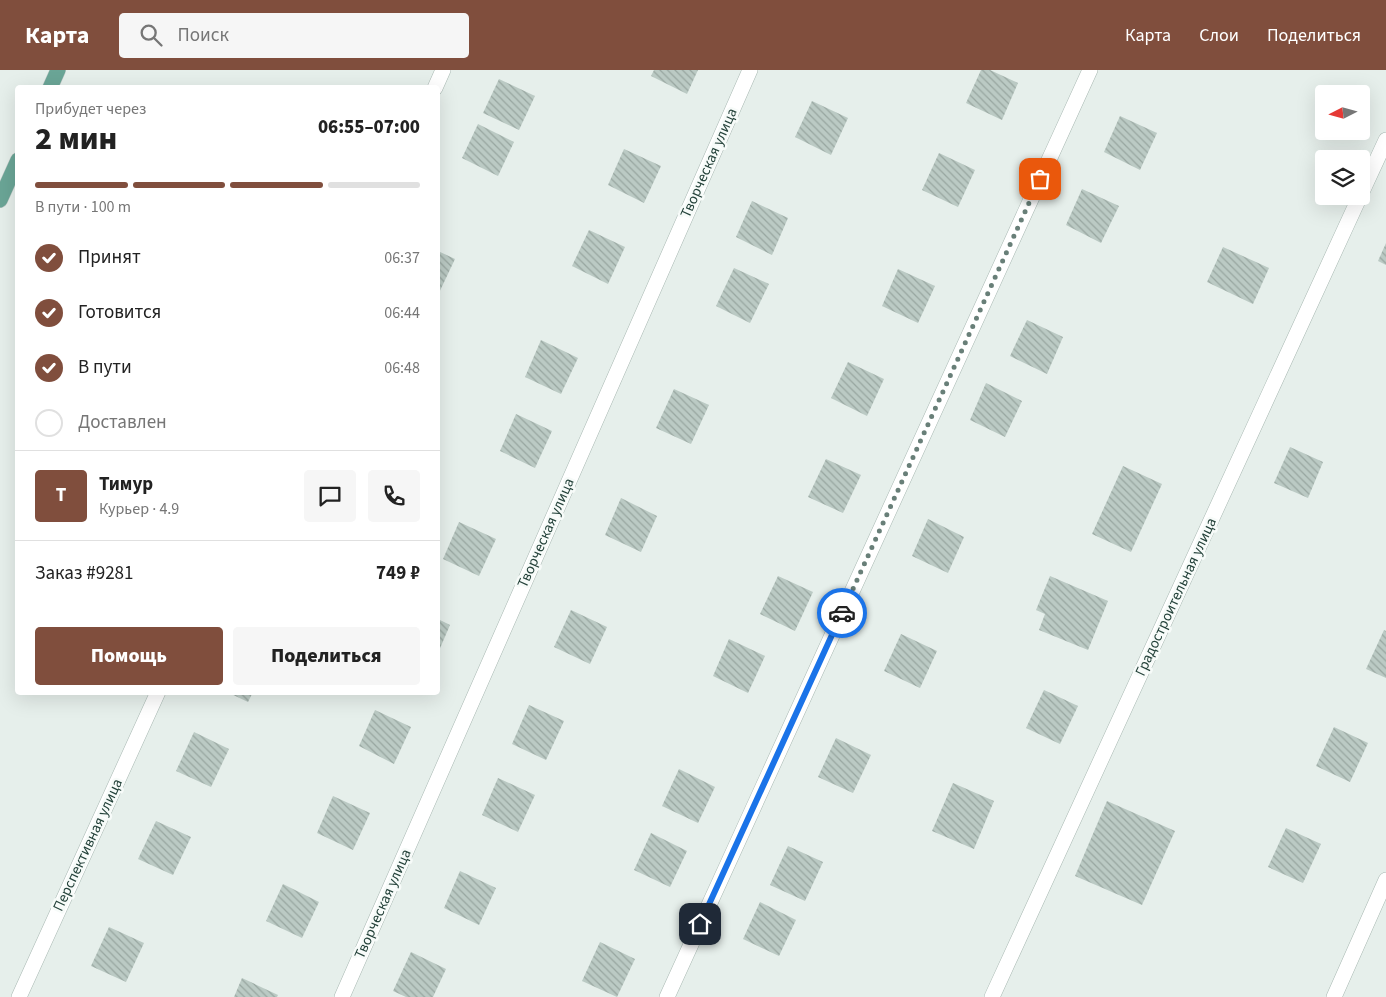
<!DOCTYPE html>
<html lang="ru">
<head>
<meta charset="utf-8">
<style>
  :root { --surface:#fff; --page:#f6f6f6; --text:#222; --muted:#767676; --line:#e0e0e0; --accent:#804e3d }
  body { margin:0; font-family:"Source Sans 3",sans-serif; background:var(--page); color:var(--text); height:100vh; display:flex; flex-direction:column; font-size:19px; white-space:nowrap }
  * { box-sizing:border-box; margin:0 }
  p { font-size:16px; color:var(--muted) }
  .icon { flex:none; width:28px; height:28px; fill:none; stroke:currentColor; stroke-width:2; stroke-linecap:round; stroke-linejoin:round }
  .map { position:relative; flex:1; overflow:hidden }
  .panel { position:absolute; left:15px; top:15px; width:425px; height:610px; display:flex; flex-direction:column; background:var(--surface); border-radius:5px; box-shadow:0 5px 20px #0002 }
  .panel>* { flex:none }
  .needle { width:32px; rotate:264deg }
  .controls { position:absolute; left:1315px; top:15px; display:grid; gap:10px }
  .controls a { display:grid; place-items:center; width:55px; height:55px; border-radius:5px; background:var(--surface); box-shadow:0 5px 20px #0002; font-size:25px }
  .pin { position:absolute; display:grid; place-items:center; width:42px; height:42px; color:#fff; margin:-21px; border-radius:10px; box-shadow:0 2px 8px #0006 }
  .courier { position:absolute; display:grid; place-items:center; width:50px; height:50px; margin:-25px; border:4px solid #1a73e8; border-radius:50%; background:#fff; color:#222; box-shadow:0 1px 6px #0007 }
  .headline em { font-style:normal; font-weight:800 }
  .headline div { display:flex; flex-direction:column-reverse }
  .headline { display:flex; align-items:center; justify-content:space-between; height:85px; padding:0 20px }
  h1 { font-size:32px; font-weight:800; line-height:38px }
  .bar { display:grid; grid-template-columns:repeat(4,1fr); gap:8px 5px; align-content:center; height:60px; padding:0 20px }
  .bar i { height:6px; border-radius:4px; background:var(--line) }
  .bar .current { background:var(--accent) }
  .bar p { grid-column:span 4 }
  .line { display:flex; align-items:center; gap:12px; padding:0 20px; border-top:1px solid var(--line) }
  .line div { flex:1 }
  .round { display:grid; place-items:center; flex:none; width:52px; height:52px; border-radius:5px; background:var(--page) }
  ol { padding:0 20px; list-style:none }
  li { display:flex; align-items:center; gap:15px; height:55px }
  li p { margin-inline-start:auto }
  li .icon { padding:5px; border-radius:50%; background:var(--accent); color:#fff; stroke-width:4 }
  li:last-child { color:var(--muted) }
  li i { width:28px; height:28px; border:2px solid var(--line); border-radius:50% }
  .primary-button { display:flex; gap:10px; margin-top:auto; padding:10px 20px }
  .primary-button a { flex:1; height:58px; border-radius:5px; background:var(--accent); color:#fff; font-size:20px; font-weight:800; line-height:58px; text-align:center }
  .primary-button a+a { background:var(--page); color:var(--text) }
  header { display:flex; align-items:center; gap:30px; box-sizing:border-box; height:70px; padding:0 25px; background:var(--accent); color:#fff }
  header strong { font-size:24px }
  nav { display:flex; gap:28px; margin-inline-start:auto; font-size:18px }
  .search { width:350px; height:45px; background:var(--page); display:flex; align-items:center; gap:12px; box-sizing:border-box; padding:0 18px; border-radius:5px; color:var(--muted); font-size:19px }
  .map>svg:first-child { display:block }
</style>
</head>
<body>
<header>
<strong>Карта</strong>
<div class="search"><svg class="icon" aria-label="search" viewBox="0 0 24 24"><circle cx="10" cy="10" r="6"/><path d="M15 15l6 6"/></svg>Поиск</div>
<nav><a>Карта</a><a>Слои</a><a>Поделиться</a></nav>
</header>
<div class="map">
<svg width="1386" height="927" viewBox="0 0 1386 927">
  <defs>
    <pattern id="building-back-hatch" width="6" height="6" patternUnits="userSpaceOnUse" patternTransform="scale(1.25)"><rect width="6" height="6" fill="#bbcac4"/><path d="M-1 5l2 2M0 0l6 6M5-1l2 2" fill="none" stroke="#98a6a0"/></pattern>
  </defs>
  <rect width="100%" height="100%" fill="#e6efeb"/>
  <!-- building -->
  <g fill="url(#building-back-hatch)">
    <path d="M 654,0 L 698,0 L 687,24 L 651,6 Z"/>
    <path d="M 981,0 L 990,0 L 1018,13 L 1002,50 L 966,33 Z"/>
    <path d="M 499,9 L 535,26 L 519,60 L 483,43 Z"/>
    <path d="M 812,31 L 848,48 L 831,85 L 795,67 Z"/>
    <path d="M 1120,46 L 1157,63 L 1140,100 L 1104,82 Z"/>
    <path d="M 478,54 L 514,72 L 498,106 L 462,88 Z"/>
    <path d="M 624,79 L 661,96 L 644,133 L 608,115 Z"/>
    <path d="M 939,83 L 975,100 L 958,137 L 922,120 Z"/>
    <path d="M 1082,119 L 1119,136 L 1101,173 L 1066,155 Z"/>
    <path d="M 752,131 L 788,148 L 772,185 L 736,167 Z"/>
    <path d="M 589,160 L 625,177 L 608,214 L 572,196 Z"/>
    <path d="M 1386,173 L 1386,195 L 1378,191 Z"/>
    <path d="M 1223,177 L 1269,198 L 1253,234 L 1207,212 Z"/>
    <path d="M 438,181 L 455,189 L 438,225 Z"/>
    <path d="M 734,198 L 769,214 L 750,253 L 716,236 Z"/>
    <path d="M 898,199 L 935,216 L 918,253 L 882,236 Z"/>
    <path d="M 1027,250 L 1063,267 L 1047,304 L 1010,286 Z"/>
    <path d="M 541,270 L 578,288 L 561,324 L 525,307 Z"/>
    <path d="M 848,292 L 884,309 L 867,346 L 831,328 Z"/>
    <path d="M 986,313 L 1022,331 L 1005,367 L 970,350 Z"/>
    <path d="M 674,319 L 709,335 L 691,374 L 656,358 Z"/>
    <path d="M 516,344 L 552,361 L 535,398 L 500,381 Z"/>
    <path d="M 1290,377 L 1323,392 L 1308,428 L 1274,413 Z"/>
    <path d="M 826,389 L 861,405 L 843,443 L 808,427 Z"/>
    <path d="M 1123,396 L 1162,414 L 1131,482 L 1092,464 Z"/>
    <path d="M 621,428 L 657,446 L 641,482 L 605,465 Z"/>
    <path d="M 928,449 L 964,467 L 948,503 L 912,486 Z"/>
    <path d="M 459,452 L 496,469 L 479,506 L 443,489 Z"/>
    <path d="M 778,506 L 813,522 L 795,561 L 760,544 Z"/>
    <path d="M 1050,506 L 1108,531 L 1088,580 L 1039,560 L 1045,544 L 1036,540 Z"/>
    <path d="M 571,540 L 607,557 L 590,594 L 554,577 Z"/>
    <path d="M 438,549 L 450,555 L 438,583 Z"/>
    <path d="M 1384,560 L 1386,561 L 1386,608 L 1366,599 Z"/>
    <path d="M 901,564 L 937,581 L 920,618 L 884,601 Z"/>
    <path d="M 729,569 L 765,586 L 748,623 L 713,606 Z"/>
    <path d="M 1044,620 L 1078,636 L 1060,674 L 1026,658 Z"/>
    <path d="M 227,622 L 253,622 L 248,632 Z"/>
    <path d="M 529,635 L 564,651 L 546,690 L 512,674 Z"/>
    <path d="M 375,640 L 411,657 L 394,694 L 359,676 Z"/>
    <path d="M 1334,657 L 1368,673 L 1350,712 L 1316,696 Z"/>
    <path d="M 194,662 L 229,679 L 211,717 L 176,701 Z"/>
    <path d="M 836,668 L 871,685 L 853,723 L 818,707 Z"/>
    <path d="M 679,699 L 715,717 L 698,753 L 662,736 Z"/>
    <path d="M 498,708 L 535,725 L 518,762 L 482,745 Z"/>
    <path d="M 953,713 L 994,731 L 974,779 L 932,761 Z"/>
    <path d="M 333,726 L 370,743 L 353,780 L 317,763 Z"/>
    <path d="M 1107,731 L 1175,761 L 1142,835 L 1075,806 Z"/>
    <path d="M 156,751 L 191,767 L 173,805 L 138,789 Z"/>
    <path d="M 1286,758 L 1321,774 L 1303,813 L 1268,797 Z"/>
    <path d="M 651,763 L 687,781 L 670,817 L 634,800 Z"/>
    <path d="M 788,776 L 823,792 L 805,831 L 770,815 Z"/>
    <path d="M 460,801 L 496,818 L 479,855 L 444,838 Z"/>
    <path d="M 283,814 L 319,832 L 302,868 L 266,851 Z"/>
    <path d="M 760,832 L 796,850 L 779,886 L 743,869 Z"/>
    <path d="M 109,857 L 144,873 L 126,912 L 91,896 Z"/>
    <path d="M 600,872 L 635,889 L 617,927 L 582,911 Z"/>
    <path d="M 411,882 L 446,899 L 433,927 L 406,927 L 393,921 Z"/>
    <path d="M 242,908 L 278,925 L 277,927 L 234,927 Z"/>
  </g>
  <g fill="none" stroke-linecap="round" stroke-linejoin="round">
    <defs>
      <g id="minor">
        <path d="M 435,18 L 443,0"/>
        <path d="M 1361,124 L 1386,70"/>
        <path d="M 19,927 L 158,622"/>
        <path d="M 342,927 L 750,0"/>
        <path d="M 667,927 L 1090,0"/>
        <path d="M 992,927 L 1360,126"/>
        <path d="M 1334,927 L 1386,810"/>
      </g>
      <g id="major">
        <path d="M 50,18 L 58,0"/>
        <path d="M 0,130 L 18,90"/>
      </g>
    </defs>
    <!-- minor casing -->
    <use href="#minor" stroke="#a8b8b2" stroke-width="16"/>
    <!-- major casing -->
    <use href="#major" stroke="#c2cac8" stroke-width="16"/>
    <!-- minor -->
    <use href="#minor" stroke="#fff" stroke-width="15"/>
    <!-- major -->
    <use href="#major" stroke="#6aa596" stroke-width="15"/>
  </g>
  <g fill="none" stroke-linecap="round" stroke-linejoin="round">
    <!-- done -->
    <path stroke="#687f78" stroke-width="5" stroke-dasharray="0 9" d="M 842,543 L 1040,109"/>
    <!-- route -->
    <path stroke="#1a73e8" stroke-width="6" d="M 700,854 L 842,543"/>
  </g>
  <g text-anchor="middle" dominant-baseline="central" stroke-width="5" stroke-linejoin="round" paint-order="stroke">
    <!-- street labels -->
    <g font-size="15" fill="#24423a" stroke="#f7fbf9">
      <text transform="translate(709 93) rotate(-66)">Творческая улица</text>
      <text transform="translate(546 463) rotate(-66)">Творческая улица</text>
      <text transform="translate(1176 527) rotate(-65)">Градостроительная улица</text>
      <text transform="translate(88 775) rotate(-65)">Перспективная улица</text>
      <text transform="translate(383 834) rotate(-66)">Творческая улица</text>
    </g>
  </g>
</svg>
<div class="controls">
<a><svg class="needle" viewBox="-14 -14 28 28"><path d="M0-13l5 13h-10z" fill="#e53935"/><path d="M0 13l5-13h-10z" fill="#767676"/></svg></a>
<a><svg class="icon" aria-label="layers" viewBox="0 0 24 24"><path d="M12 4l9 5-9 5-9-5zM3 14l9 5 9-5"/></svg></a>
</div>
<div class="pin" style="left:1040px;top:109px;background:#ea580c"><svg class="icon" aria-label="bag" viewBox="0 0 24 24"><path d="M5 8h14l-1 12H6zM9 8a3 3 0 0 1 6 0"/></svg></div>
<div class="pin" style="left:700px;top:854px;background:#1f2937"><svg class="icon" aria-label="home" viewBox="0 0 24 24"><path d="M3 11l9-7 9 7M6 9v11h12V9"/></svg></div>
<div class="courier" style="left:842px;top:543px"><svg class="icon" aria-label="car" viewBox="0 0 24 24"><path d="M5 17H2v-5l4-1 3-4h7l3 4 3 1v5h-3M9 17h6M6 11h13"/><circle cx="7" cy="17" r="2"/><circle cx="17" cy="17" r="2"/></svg></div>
<section class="panel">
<div class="headline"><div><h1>2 мин</h1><p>Прибудет через</p></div><em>06:55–07:00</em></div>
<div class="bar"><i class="current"></i><i class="current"></i><i class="current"></i><i></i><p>В пути · 100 m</p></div>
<ol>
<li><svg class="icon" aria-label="check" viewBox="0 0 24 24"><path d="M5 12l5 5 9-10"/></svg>Принят<p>06:37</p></li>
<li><svg class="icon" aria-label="check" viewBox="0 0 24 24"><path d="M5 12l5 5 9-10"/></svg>Готовится<p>06:44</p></li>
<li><svg class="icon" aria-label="check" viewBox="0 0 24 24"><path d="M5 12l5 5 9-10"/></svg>В пути<p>06:48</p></li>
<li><i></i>Доставлен</li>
</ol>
<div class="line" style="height:90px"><b class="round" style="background:var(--accent);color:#fff">Т</b><div><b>Тимур</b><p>Курьер · 4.9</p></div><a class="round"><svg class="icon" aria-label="chat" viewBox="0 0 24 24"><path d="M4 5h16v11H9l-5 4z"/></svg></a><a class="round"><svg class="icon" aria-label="phone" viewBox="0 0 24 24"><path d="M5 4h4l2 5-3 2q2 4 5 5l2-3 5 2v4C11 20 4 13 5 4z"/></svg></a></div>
<div class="line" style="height:65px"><div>Заказ #9281</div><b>749 ₽</b></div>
<div class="primary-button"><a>Помощь</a><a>Поделиться</a></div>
</section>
</div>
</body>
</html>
